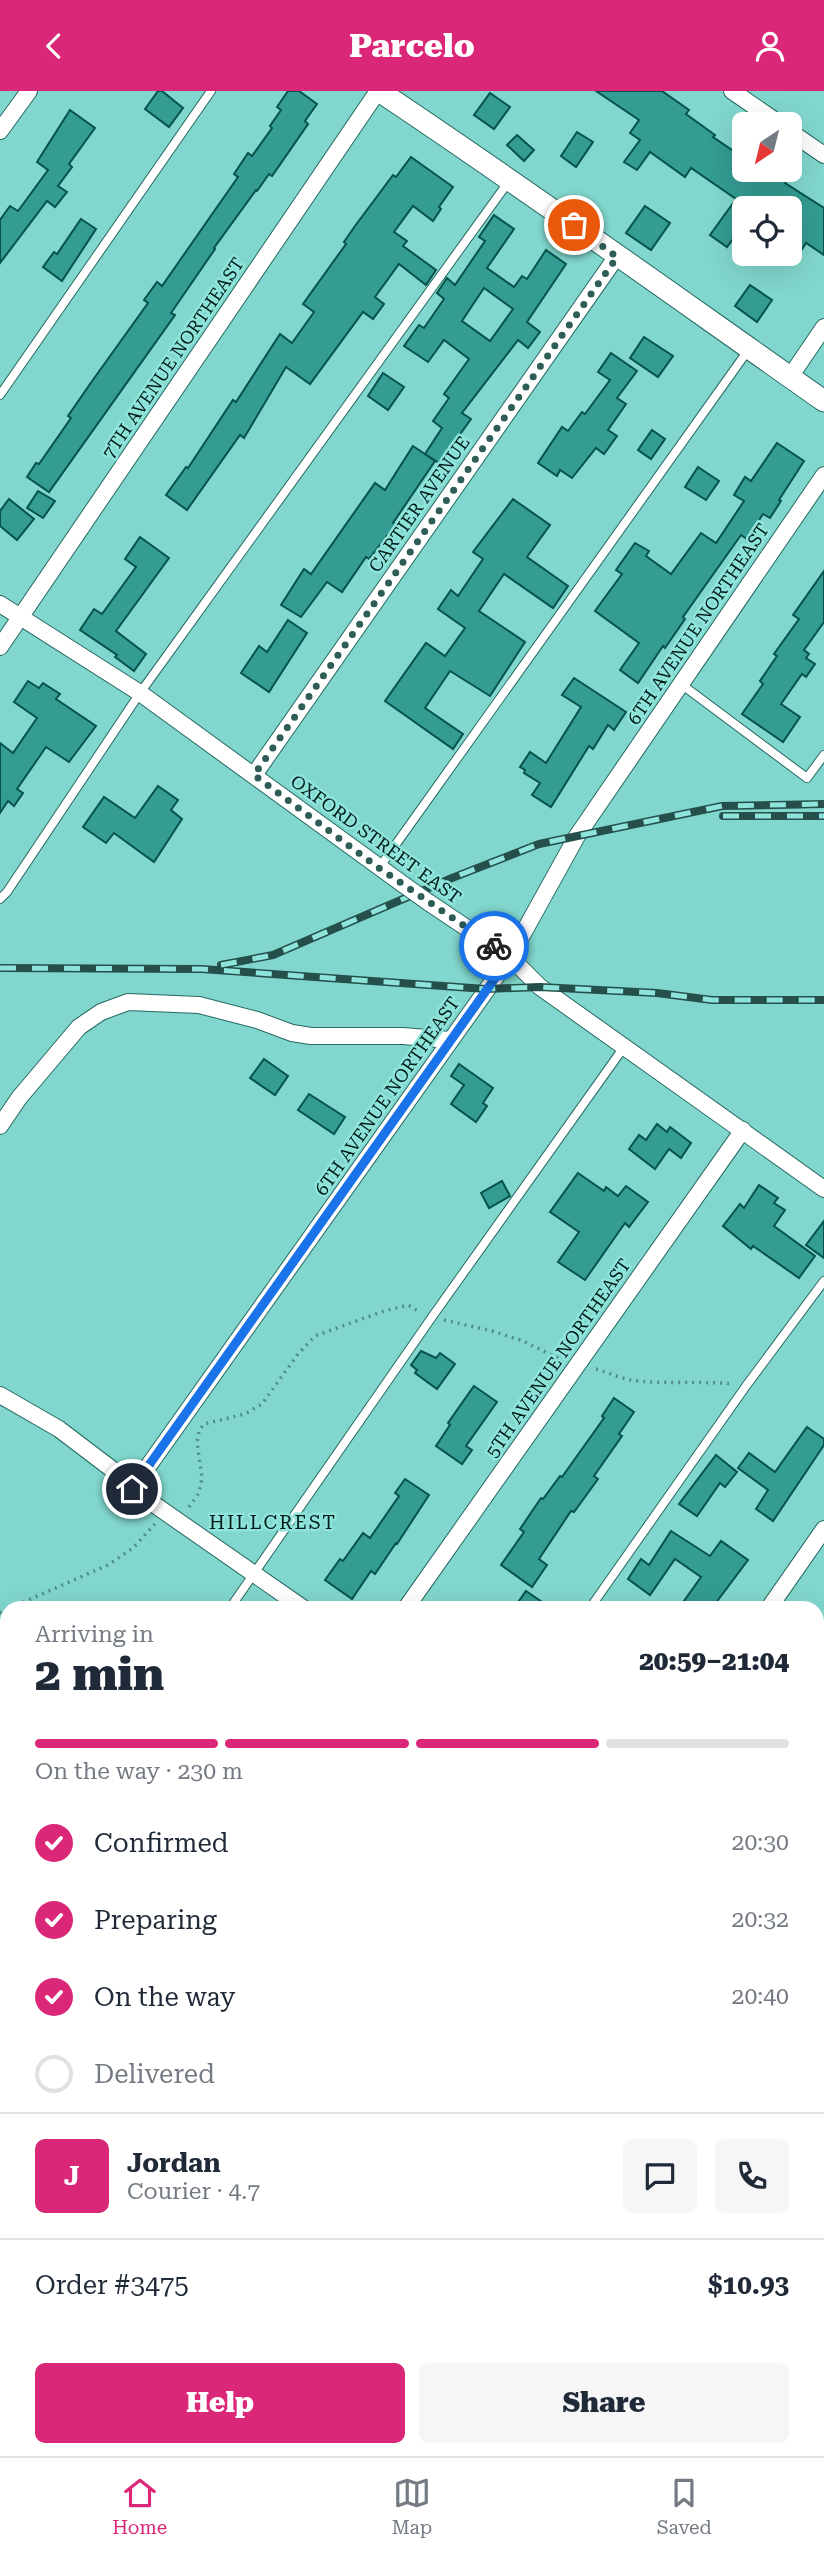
<!DOCTYPE html>
<html lang="en">
<head>
<meta charset="utf-8">
<style>
  :root { --surface:#fff; --page:#f6f6f7; --text:#1f2937; --muted:#747a83; --line:#e0e1e3; --accent:#db2777 }
  body { margin:0; font-family:"Roboto Serif",serif; background:var(--page); color:var(--text); height:100vh; display:flex; flex-direction:column; font-size:26px; white-space:nowrap }
  * { box-sizing:border-box; margin:0 }
  p { font-size:23px; color:var(--muted) }
  .icon { flex:none; width:38px; height:38px; fill:none; stroke:currentColor; stroke-width:2; stroke-linecap:round; stroke-linejoin:round }
  .map { position:relative; flex:1; overflow:hidden }
  .panel { position:absolute; left:0px; top:1510px; width:824px; height:856px; display:flex; flex-direction:column; background:var(--surface); border-radius:21px 21px 0 0; box-shadow:0 7px 28px #0002 }
  .panel>* { flex:none }
  .needle { width:46px; rotate:215deg }
  .fabs { position:absolute; left:732px; top:21px; display:grid; gap:14px }
  .fabs a { display:grid; place-items:center; width:70px; height:70px; border-radius:10px; background:var(--surface); box-shadow:0 7px 28px #0002; font-size:35px }
  .pin { position:absolute; display:grid; place-items:center; width:60px; height:60px; color:#fff; margin:-30px; border:4px solid #fff; border-radius:50%; box-shadow:0 2px 7px #0007 }
  .courier { position:absolute; display:grid; place-items:center; width:70px; height:70px; margin:-35px; border:5px solid #1a73e8; border-radius:50%; background:#fff; color:#222; box-shadow:0 2px 9px #0007 }
  .head em { font-style:normal; font-weight:800 }
  .head div { display:flex; flex-direction:column-reverse }
  .head { display:flex; align-items:center; justify-content:space-between; height:119px; padding:0 35px }
  h1 { font-size:46px; font-weight:800; line-height:52px }
  .bar { display:grid; grid-template-columns:repeat(4,1fr); gap:10px 7px; align-content:center; height:84px; padding:0 35px }
  .bar i { height:9px; border-radius:5px; background:var(--line) }
  .bar .current { background:var(--accent) }
  .bar p { grid-column:span 4 }
  .line { display:flex; align-items:center; gap:18px; padding:0 35px; border-top:2px solid var(--line) }
  .line div { flex:1 }
  .round { display:grid; place-items:center; flex:none; width:74px; height:74px; border-radius:10px; background:var(--page) }
  ol { padding:0 35px; list-style:none }
  li { display:flex; align-items:center; gap:21px; height:77px }
  li p { margin-inline-start:auto }
  li .icon { padding:7px; border-radius:50%; background:var(--accent); color:#fff; stroke-width:4 }
  li:last-child { color:var(--muted) }
  li i { width:38px; height:38px; border:4px solid var(--line); border-radius:50% }
  .button { display:flex; gap:14px; margin-top:auto; padding:14px 35px }
  .button a { flex:1; height:80px; border-radius:10px; background:var(--accent); color:#fff; font-size:28px; font-weight:800; line-height:80px; text-align:center }
  .button a+a { background:var(--page); color:var(--text) }
  header { display:flex; justify-content:space-between; align-items:center; height:91px; padding:0 35px; background:var(--accent); color:#fff; font-size:32px; font-weight:800 }
  .tabs { display:flex; justify-content:space-around; align-items:center; height:98px; border-top:2px solid var(--line); background:var(--surface); font-size:19px; color:var(--muted) }
  .tabs a { display:grid; justify-items:center; gap:4px }
  .tabs .current { color:var(--accent) }
  .map>svg:first-child { display:block }
</style>
</head>
<body>
<header><svg class="icon" aria-label="back" viewBox="0 0 24 24"><path d="M15 5l-7 7 7 7"/></svg>Parcelo<svg class="icon" aria-label="person" viewBox="0 0 24 24"><circle cx="12" cy="8" r="4"/><path d="M4 21q1-7 8-7t8 7"/></svg></header>
<div class="map">
<svg width="824" height="2365" viewBox="0 0 824 2365">
  <rect width="100%" height="100%" fill="#81d7cd"/>
  <!-- green -->
  <g fill="#e59333">
    <path d="M 0,1620 L 7,1627 L 7,1768 L 0,1780 Z"/>
    <path d="M 0,1833 L 7,1848 L 7,2327 L 0,2334 Z"/>
  </g>
  <!-- building -->
  <g fill="#349c92" stroke="#05534c" stroke-width="2" fill-rule="evenodd">
    <path d="M 158,0 L 162,0 L 183,17 L 169,36 L 145,18 Z"/>
    <path d="M 288,0 L 299,0 L 317,13 L 305,30 L 308,33 L 272,85 L 269,83 L 257,100 L 256,99 L 214,157 L 215,158 L 171,222 L 175,224 L 49,401 L 27,386 L 36,372 L 39,373 L 71,327 L 68,325 L 90,293 L 148,212 L 144,209 L 157,191 L 162,195 L 238,86 L 234,83 L 248,62 L 252,65 L 272,37 L 270,35 L 281,19 L 277,16 Z"/>
    <path d="M 596,0 L 662,0 L 689,19 L 686,23 L 715,44 L 713,46 L 744,67 L 744,79 L 775,79 L 788,88 L 785,92 L 824,117 L 824,164 L 806,152 L 799,163 L 789,157 L 789,117 L 744,117 L 744,133 L 727,156 L 710,144 L 736,108 L 691,77 L 685,86 L 650,61 L 637,79 L 624,71 L 640,49 L 630,42 L 639,29 Z"/>
    <path d="M 490,2 L 510,16 L 494,38 L 474,24 Z"/>
    <path d="M 70,19 L 95,37 L 69,73 L 72,76 L 58,95 L 67,101 L 55,116 L 47,110 L 0,172 L 0,129 L 10,115 L 18,120 L 48,79 L 37,71 Z"/>
    <path d="M 577,41 L 593,51 L 576,76 L 561,65 Z"/>
    <path d="M 517,44 L 534,59 L 524,70 L 507,54 Z"/>
    <path d="M 411,66 L 453,96 L 439,116 L 441,118 L 433,130 L 413,115 L 394,141 L 407,150 L 403,155 L 436,179 L 426,194 L 399,173 L 375,206 L 384,213 L 373,228 L 363,221 L 310,293 L 286,276 L 244,347 L 240,344 L 187,419 L 166,404 L 186,376 L 188,377 L 233,309 L 236,311 L 280,243 L 292,252 L 314,221 L 303,213 L 346,153 L 344,151 L 355,135 L 393,84 L 396,86 Z"/>
    <path d="M 645,115 L 670,132 L 651,159 L 626,142 Z"/>
    <path d="M 494,124 L 514,138 L 487,177 L 514,196 L 522,185 L 527,188 L 546,159 L 566,173 L 527,231 L 540,241 L 528,257 L 518,249 L 462,322 L 471,328 L 448,360 L 453,364 L 445,376 L 425,363 L 442,337 L 433,330 L 449,307 L 444,303 L 469,268 L 444,249 L 428,271 L 404,255 L 419,234 L 424,237 L 444,208 L 437,202 L 447,187 L 455,194 L 485,150 L 479,146 ZM 484,197 L 513,218 L 490,250 L 462,230 Z"/>
    <path d="M 81,128 L 96,138 L 62,190 L 43,176 L 54,161 L 57,163 Z"/>
    <path d="M 750,194 L 772,209 L 757,231 L 735,215 Z"/>
    <path d="M 644,246 L 673,265 L 658,286 L 630,267 Z"/>
    <path d="M 611,262 L 637,280 L 617,307 L 626,313 L 608,339 L 617,345 L 604,363 L 596,357 L 572,387 L 560,379 L 557,385 L 538,372 L 562,336 L 568,340 L 582,321 L 585,323 L 610,289 L 598,281 Z"/>
    <path d="M 383,282 L 404,296 L 388,319 L 368,305 Z"/>
    <path d="M 652,339 L 665,348 L 651,368 L 638,359 Z"/>
    <path d="M 777,352 L 804,370 L 779,409 L 781,410 L 770,427 L 763,423 L 747,448 L 741,444 L 683,526 L 685,528 L 665,557 L 663,555 L 638,592 L 620,579 L 639,552 L 595,520 L 622,483 L 616,479 L 635,452 L 649,460 L 646,465 L 671,483 L 701,442 L 716,452 L 744,410 L 734,404 L 745,386 L 751,390 Z"/>
    <path d="M 413,355 L 435,370 L 393,432 L 396,433 L 369,468 L 366,466 L 342,501 L 327,491 L 301,526 L 281,514 L 304,478 L 311,483 L 375,392 L 385,399 Z"/>
    <path d="M 698,376 L 719,390 L 706,409 L 685,396 Z"/>
    <path d="M 38,400 L 55,410 L 43,427 L 27,417 Z"/>
    <path d="M 9,408 L 34,428 L 17,449 L 0,435 L 0,420 Z"/>
    <path d="M 513,408 L 550,434 L 527,466 L 568,495 L 553,517 L 504,483 L 479,520 L 525,551 L 490,605 L 450,580 L 425,617 L 463,643 L 453,658 L 385,610 L 426,552 L 445,565 L 465,537 L 438,518 L 451,499 L 458,505 L 483,468 L 473,461 Z"/>
    <path d="M 140,446 L 169,467 L 116,540 L 146,563 L 134,580 L 115,566 L 117,564 L 80,539 L 94,518 L 102,523 L 136,476 L 125,468 Z"/>
    <path d="M 824,480 L 824,531 L 804,559 L 809,563 L 806,567 L 815,573 L 806,586 L 802,583 L 781,613 L 800,626 L 783,651 L 742,623 L 763,593 L 760,590 L 777,565 L 774,563 L 799,528 L 793,524 Z"/>
    <path d="M 288,529 L 307,542 L 269,601 L 241,582 L 259,555 L 267,561 Z"/>
    <path d="M 574,587 L 626,621 L 614,639 L 608,634 L 593,658 L 589,655 L 551,716 L 532,704 L 540,692 L 524,682 L 525,679 L 520,676 L 530,661 L 546,672 L 581,616 L 562,604 Z"/>
    <path d="M 28,590 L 39,597 L 43,592 L 60,603 L 56,608 L 96,635 L 69,671 L 46,656 L 17,698 L 23,702 L 14,715 L 8,710 L 0,722 L 0,652 L 13,662 L 37,627 L 14,611 Z"/>
    <path d="M 158,695 L 178,709 L 171,719 L 182,728 L 154,771 L 114,742 L 106,752 L 83,736 L 104,706 L 135,727 Z"/>
    <path d="M 264,968 L 288,985 L 275,1004 L 250,987 Z"/>
    <path d="M 459,973 L 493,997 L 483,1012 L 487,1015 L 476,1031 L 451,1013 L 464,994 L 451,985 Z"/>
    <path d="M 309,1003 L 345,1026 L 334,1043 L 298,1019 Z"/>
    <path d="M 657,1033 L 667,1041 L 670,1036 L 691,1052 L 681,1067 L 669,1058 L 655,1078 L 629,1058 L 639,1044 L 646,1049 Z"/>
    <path d="M 578,1082 L 604,1100 L 606,1096 L 618,1105 L 626,1095 L 648,1111 L 629,1136 L 625,1132 L 585,1189 L 558,1171 L 579,1141 L 550,1121 Z"/>
    <path d="M 502,1090 L 510,1105 L 489,1117 L 481,1102 Z"/>
    <path d="M 759,1094 L 778,1107 L 774,1112 L 785,1119 L 774,1135 L 815,1165 L 799,1187 L 753,1155 L 751,1158 L 723,1135 L 740,1113 L 744,1117 Z"/>
    <path d="M 824,1130 L 824,1167 L 806,1154 Z"/>
    <path d="M 421,1260 L 436,1267 L 440,1262 L 455,1273 L 437,1298 L 415,1282 L 417,1279 L 411,1274 Z"/>
    <path d="M 474,1295 L 497,1311 L 466,1355 L 472,1359 L 462,1373 L 436,1355 L 450,1334 L 448,1332 Z"/>
    <path d="M 614,1307 L 634,1321 L 619,1343 L 622,1345 L 594,1385 L 598,1388 L 574,1421 L 571,1420 L 539,1468 L 547,1474 L 532,1496 L 501,1474 L 524,1441 L 520,1438 L 541,1407 L 543,1408 L 560,1385 L 562,1386 L 604,1327 L 602,1325 Z"/>
    <path d="M 807,1336 L 824,1348 L 824,1354 L 773,1430 L 756,1418 L 768,1399 L 738,1377 L 749,1362 L 775,1381 Z"/>
    <path d="M 716,1364 L 737,1381 L 725,1396 L 720,1392 L 697,1425 L 679,1413 Z"/>
    <path d="M 405,1388 L 429,1404 L 397,1453 L 396,1452 L 375,1483 L 371,1480 L 352,1508 L 325,1489 L 340,1468 L 343,1470 L 363,1442 L 370,1447 L 399,1405 L 395,1402 Z"/>
    <path d="M 671,1440 L 710,1465 L 721,1450 L 748,1469 L 712,1517 L 679,1517 L 701,1486 L 675,1468 L 650,1504 L 628,1488 L 641,1468 L 649,1474 Z"/>
    <path d="M 526,1500 L 551,1517 L 514,1517 Z"/>
  </g>
  <g fill="none" stroke-linecap="round" stroke-linejoin="round">
    <defs>
      <g id="service">
        <path d="M 0,304 L 211,0"/>
        <path d="M 681,593 L 807,687 L 824,664"/>
        <path d="M 379,777 L 749,258"/>
        <path d="M 0,808 L 7,801 L 140,602 L 509,90"/>
        <path d="M 230,1517 L 432,1226 L 624,956"/>
        <path d="M 590,1517 L 746,1295 L 824,1190"/>
        <path d="M 817,1708 L 824,1699"/>
        <path d="M 817,2224 L 824,2215"/>
        <path d="M 359,2365 L 363,2359"/>
        <path d="M 717,2365 L 721,2359"/>
      </g>
      <g id="minor">
        <path d="M 732,0 L 780,33"/>
        <path d="M 0,40 L 29,0"/>
        <path d="M 789,40 L 824,64"/>
        <path d="M 790,286 L 824,236"/>
        <path d="M 0,513 L 140,602 L 404,794"/>
        <path d="M 0,556 L 378,0"/>
        <path d="M 254,684 L 617,165"/>
        <path d="M 428,811 L 510,866 L 540,896 L 824,1098"/>
        <path d="M 0,1035 L 19,1007 L 79,936 L 101,921 L 128,911 L 199,914 L 257,929 L 292,942 L 311,945 L 403,945 L 450,949"/>
        <path d="M 0,1304 L 59,1338 L 134,1395"/>
        <path d="M 303,1517 L 132,1398 L 510,866 L 577,745 L 824,384"/>
        <path d="M 406,1517 L 743,1039"/>
        <path d="M 769,1517 L 824,1438"/>
        <path d="M 817,1878 L 824,1883"/>
        <path d="M 817,1964 L 824,1954"/>
        <path d="M 548,2359 L 557,2365"/>
        <path d="M 154,2365 L 159,2359"/>
      </g>
      <path id="tertiary" d="M 379,0 C 529,100 676,206 824,310"/>
    </defs>
    <!-- service casing -->
    <use href="#service" stroke="#266962" stroke-width="10"/>
    <!-- minor casing -->
    <use href="#minor" stroke="#266962" stroke-width="18"/>
    <!-- tertiary casing -->
    <use href="#tertiary" stroke="#266962" stroke-width="23"/>
    <!-- path -->
    <g stroke="#508e87" stroke-width="3.5" stroke-dasharray="2 5" stroke-linecap="butt">
      <path d="M 444,1229 L 492,1240 L 523,1250 L 562,1269"/>
      <path d="M 596,1278 C 610,1282 623,1289 638,1290 C 670,1293 701,1290 733,1293"/>
      <path d="M 189,1416 L 199,1402 L 202,1387 L 197,1351 L 199,1340 L 204,1333 L 245,1323 L 262,1313 L 298,1263 L 315,1245 L 384,1220 L 408,1214 L 420,1221"/>
      <path d="M 10,1517 L 108,1474 L 133,1457 L 155,1433"/>
      <path d="M 0,1522 L 7,1518"/>
    </g>
    <!-- service -->
    <use href="#service" stroke="#fff" stroke-width="8"/>
    <!-- minor -->
    <use href="#minor" stroke="#fff" stroke-width="16"/>
    <!-- tertiary -->
    <use href="#tertiary" stroke="#fff" stroke-width="21"/>
    <defs>
      <g id="rail">
        <path d="M 723,725 L 824,725"/>
        <path d="M 221,874 L 273,864 L 452,787 L 539,753 L 722,715 L 824,713"/>
        <path d="M 0,877 L 201,878 L 486,898 L 540,896 L 657,902 L 712,909 L 824,909"/>
      </g>
    </defs>
    <!-- rail casing -->
    <use href="#rail" stroke="#244f4a" stroke-width="8"/>
    <!-- rail -->
    <use href="#rail" stroke="#8ee4da" stroke-width="5" stroke-dasharray="16" stroke-linecap="butt"/>
    <defs>
      <path id="minor-bridge" d="M 404,794 L 428,811"/>
    </defs>
    <!-- minor-bridge casing -->
    <use href="#minor-bridge" stroke="#266962" stroke-width="18" stroke-linecap="butt"/>
    <!-- minor-bridge -->
    <use href="#minor-bridge" stroke="#fff" stroke-width="16"/>
  </g>
  <g fill="none" stroke-linecap="round" stroke-linejoin="round">
    <!-- done -->
    <path stroke="#2e5d57" stroke-width="7" stroke-dasharray="0 12.6" d="M 494,855 L 379,777 L 254,684 L 617,166 L 574,134"/>
    <!-- route -->
    <path stroke="#1a73e8" stroke-width="9" d="M 132,1398 L 510,866 L 494,855"/>
  </g>
  <g text-anchor="middle" dominant-baseline="central" stroke-width="5" stroke-linejoin="round" paint-order="stroke">
    <!-- street labels -->
    <g font-size="18" fill="#011b18" stroke="#8ee4da">
      <text transform="translate(173 267) rotate(-56)">7TH AVENUE NORTHEAST</text>
      <text transform="translate(419 413) rotate(-55)">CARTIER AVENUE</text>
      <text transform="translate(698 533) rotate(-56)">6TH AVENUE NORTHEAST</text>
      <text transform="translate(376 748) rotate(36)">OXFORD STREET EAST</text>
      <text transform="translate(387 1005) rotate(-55)">6TH AVENUE NORTHEAST</text>
      <text transform="translate(558 1267) rotate(-55)">5TH AVENUE NORTHEAST</text>
    </g>
    <!-- neighbourhood labels -->
    <g font-size="19" letter-spacing="2" fill="#011b18" stroke="#8ee4da">
      <text x="273" y="1431">HILLCREST</text>
    </g>
  </g>
</svg>
<div class="fabs">
<a><svg class="needle" viewBox="-14 -14 28 28"><path d="M0-13l5 13h-10z" fill="#e53935"/><path d="M0 13l5-13h-10z" fill="#747a83"/></svg></a>
<a><svg class="icon" aria-label="locate" viewBox="0 0 24 24"><circle cx="12" cy="12" r="6"/><path d="M12 2v4M12 18v4M2 12h4M18 12h4"/></svg></a>
</div>
<div class="pin" style="left:574px;top:134px;background:#ea580c"><svg class="icon" aria-label="bag" viewBox="0 0 24 24"><path d="M5 8h14l-1 12H6zM9 8a3 3 0 0 1 6 0"/></svg></div>
<div class="pin" style="left:132px;top:1398px;background:#1f2937"><svg class="icon" aria-label="home" viewBox="0 0 24 24"><path d="M3 11l9-7 9 7M6 9v11h12V9"/></svg></div>
<div class="courier" style="left:494px;top:855px"><svg class="icon" aria-label="bike" viewBox="0 0 24 24"><circle cx="6" cy="16" r="4"/><circle cx="18" cy="16" r="4"/><path d="M6 16l4-8h5l3 8M10 8l3 8H6M13 5h3"/></svg></div>
<section class="panel">
<div class="head"><div><h1>2 min</h1><p>Arriving in</p></div><em>20:59–21:04</em></div>
<div class="bar"><i class="current"></i><i class="current"></i><i class="current"></i><i></i><p>On the way · 230 m</p></div>
<ol>
<li><svg class="icon" aria-label="check" viewBox="0 0 24 24"><path d="M5 12l5 5 9-10"/></svg>Confirmed<p>20:30</p></li>
<li><svg class="icon" aria-label="check" viewBox="0 0 24 24"><path d="M5 12l5 5 9-10"/></svg>Preparing<p>20:32</p></li>
<li><svg class="icon" aria-label="check" viewBox="0 0 24 24"><path d="M5 12l5 5 9-10"/></svg>On the way<p>20:40</p></li>
<li><i></i>Delivered</li>
</ol>
<div class="line" style="height:126px"><b class="round" style="background:var(--accent);color:#fff">J</b><div><b>Jordan</b><p>Courier · 4.7</p></div><a class="round"><svg class="icon" aria-label="chat" viewBox="0 0 24 24"><path d="M4 5h16v11H9l-5 4z"/></svg></a><a class="round"><svg class="icon" aria-label="phone" viewBox="0 0 24 24"><path d="M5 4h4l2 5-3 2q2 4 5 5l2-3 5 2v4C11 20 4 13 5 4z"/></svg></a></div>
<div class="line" style="height:91px"><div>Order #3475</div><b>$10.93</b></div>
<div class="button"><a>Help</a><a>Share</a></div>
</section>
</div>
<nav class="tabs">
<a class="current"><svg class="icon" aria-label="home" viewBox="0 0 24 24"><path d="M3 11l9-7 9 7M6 9v11h12V9"/></svg>Home</a>
<a><svg class="icon" aria-label="map" viewBox="0 0 24 24"><path d="M3 6l6-2 6 2 6-2v14l-6 2-6-2-6 2zM9 4v14M15 6v14"/></svg>Map</a>
<a><svg class="icon" aria-label="saved" viewBox="0 0 24 24"><path d="M7 4h10v16l-5-4-5 4z"/></svg>Saved</a>
</nav>
</body>
</html>
